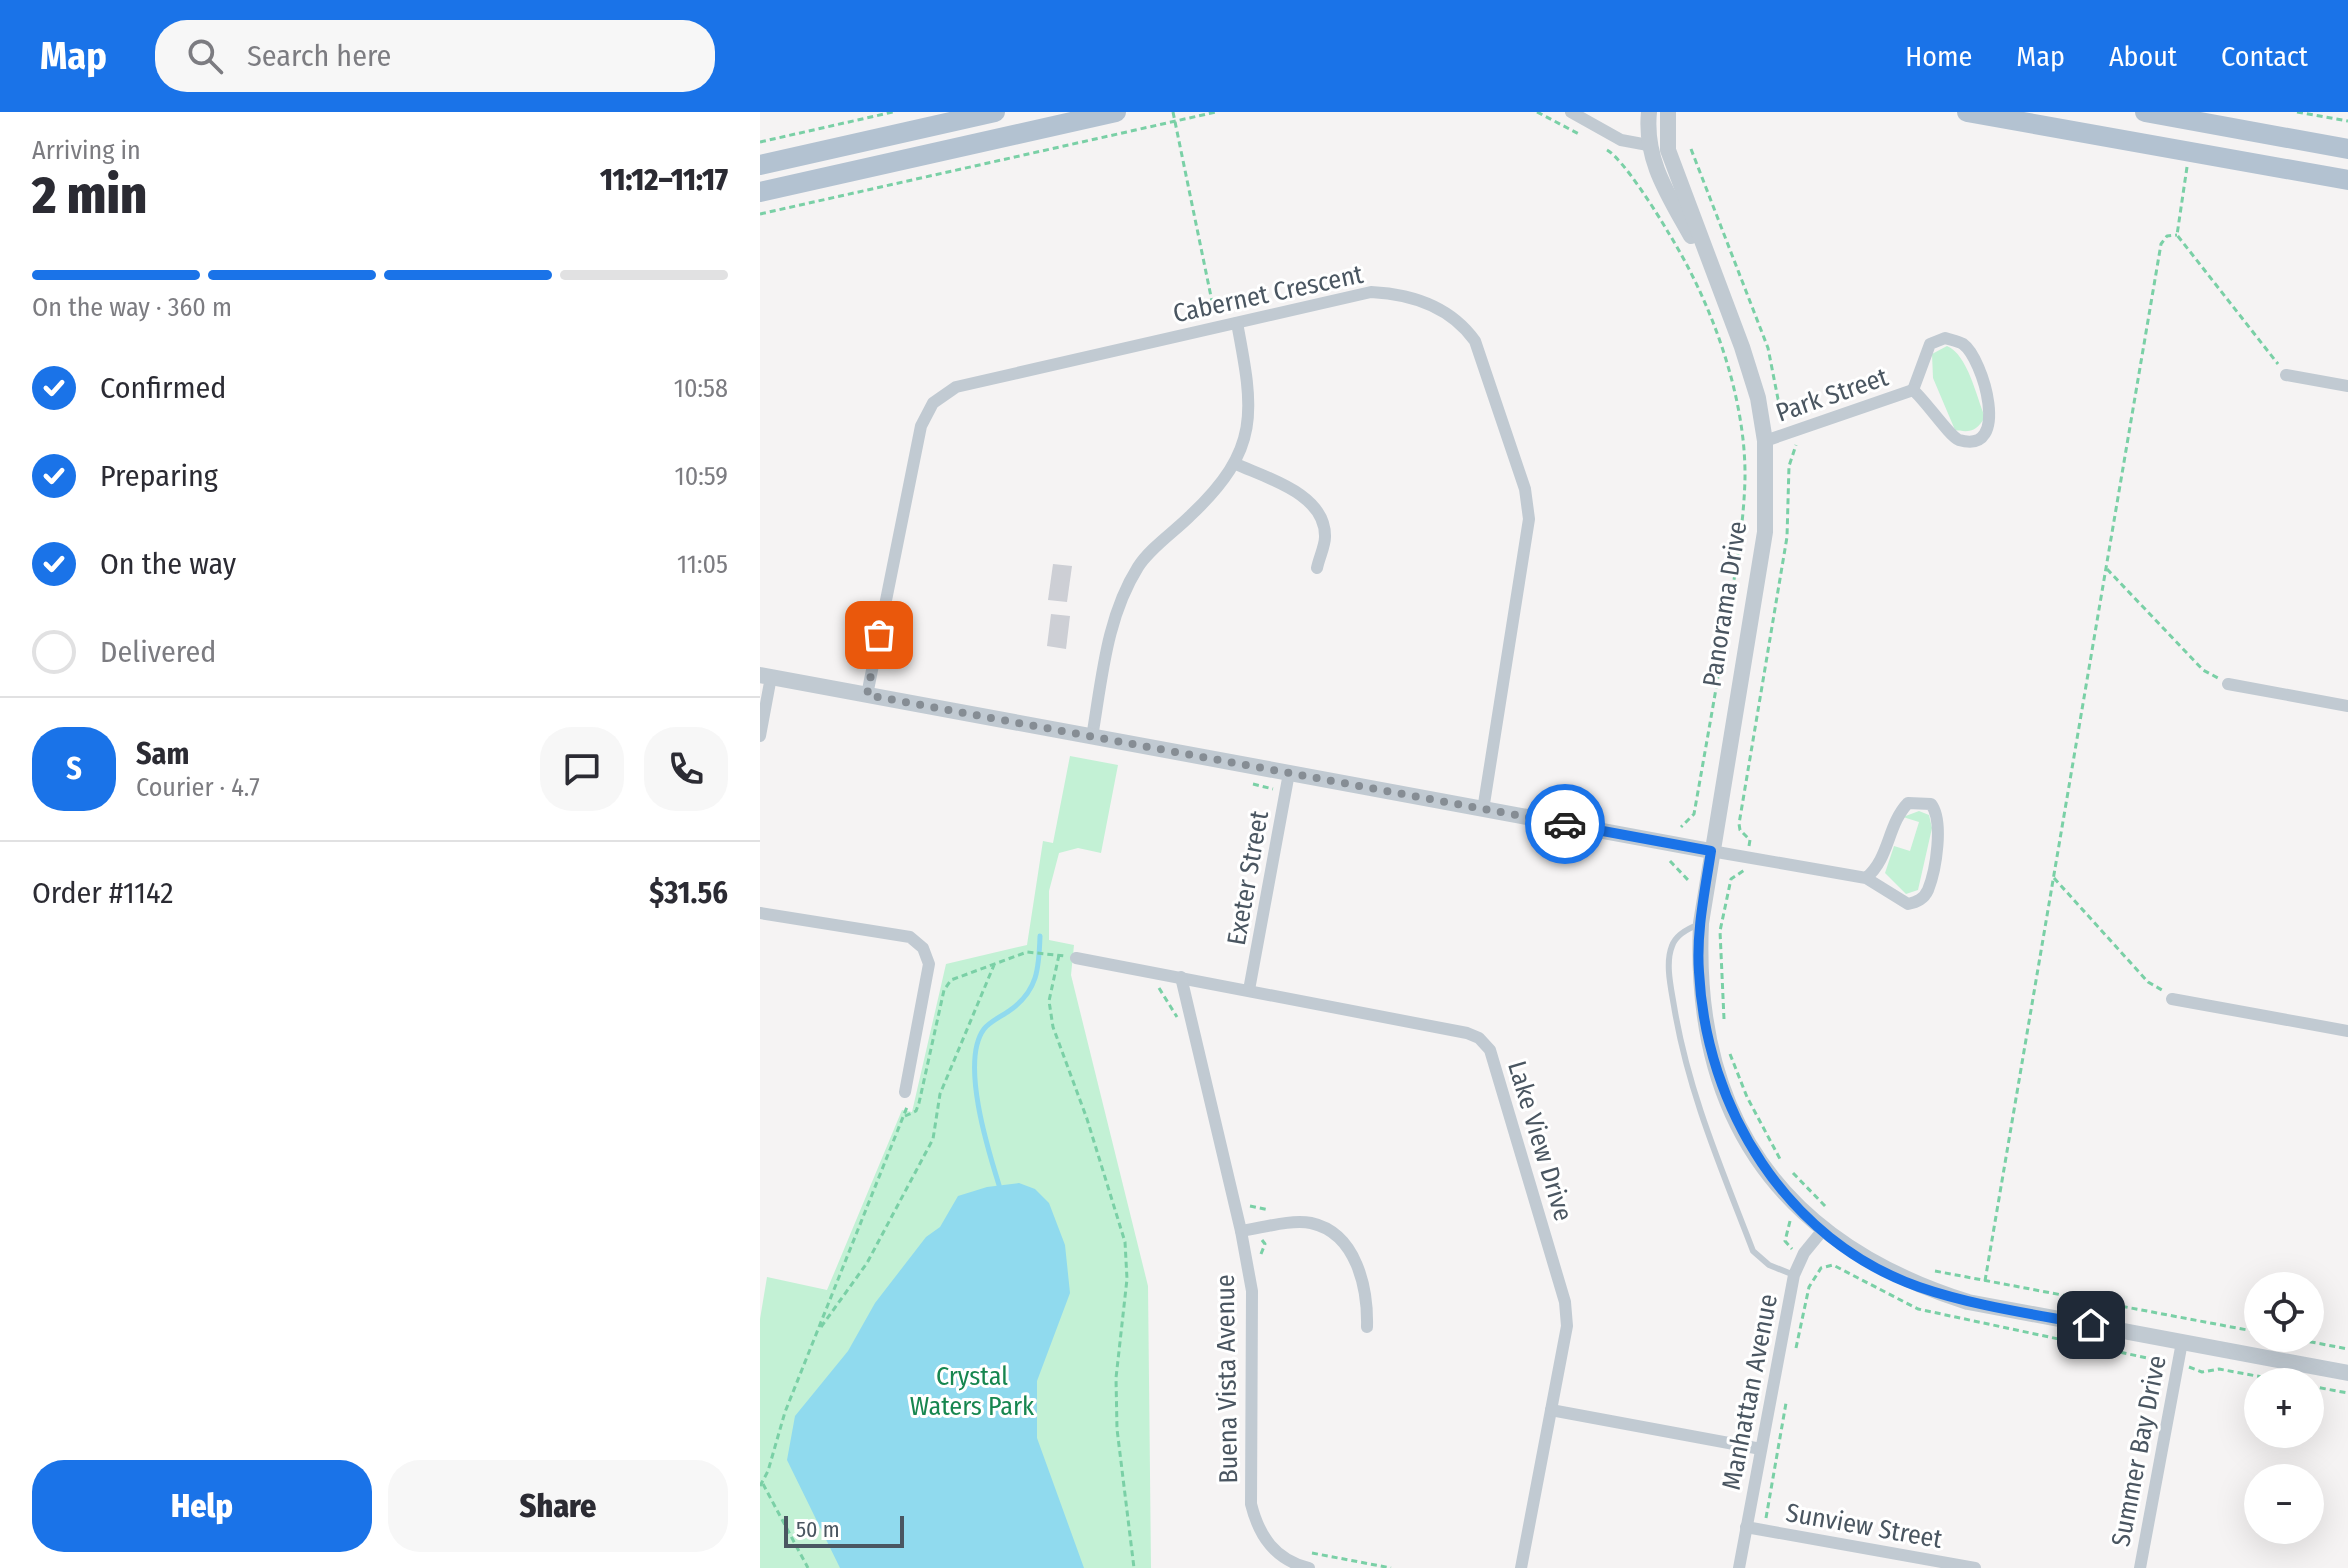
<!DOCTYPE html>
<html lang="en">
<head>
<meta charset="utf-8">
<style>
  :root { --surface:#fff; --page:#f7f7f7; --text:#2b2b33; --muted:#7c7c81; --line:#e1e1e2; --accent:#1a73e8 }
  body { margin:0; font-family:"Fira Sans Condensed",sans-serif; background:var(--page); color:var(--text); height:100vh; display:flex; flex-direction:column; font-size:30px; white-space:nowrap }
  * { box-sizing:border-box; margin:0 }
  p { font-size:26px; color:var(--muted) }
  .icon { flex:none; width:44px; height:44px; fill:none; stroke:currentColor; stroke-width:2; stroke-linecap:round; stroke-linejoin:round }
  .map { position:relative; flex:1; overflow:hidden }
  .drawer { display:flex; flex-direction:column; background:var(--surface); width:760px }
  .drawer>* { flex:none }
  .buttons { position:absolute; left:1484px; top:1160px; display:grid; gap:16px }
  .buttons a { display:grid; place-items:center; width:80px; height:80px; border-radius:50%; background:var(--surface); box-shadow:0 8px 32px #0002; font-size:40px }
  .scale { position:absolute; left:24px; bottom:20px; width:120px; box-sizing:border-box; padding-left:8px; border:4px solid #4a5661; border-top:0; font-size:22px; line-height:28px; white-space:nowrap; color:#4a5661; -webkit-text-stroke:6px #fff; paint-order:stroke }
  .pin { position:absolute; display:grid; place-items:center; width:68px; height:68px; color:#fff; margin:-34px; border-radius:16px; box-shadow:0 4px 12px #0006 }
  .courier { position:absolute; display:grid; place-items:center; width:80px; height:80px; margin:-40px; border:6px solid #1a73e8; border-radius:50%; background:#fff; color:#222; box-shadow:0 2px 10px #0007 }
  .overview em { font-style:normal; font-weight:800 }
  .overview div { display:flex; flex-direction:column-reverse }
  .overview { display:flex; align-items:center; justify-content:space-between; height:136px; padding:0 32px }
  h1 { font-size:52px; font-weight:800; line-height:60px }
  .bar { display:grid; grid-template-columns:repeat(4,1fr); gap:12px 8px; align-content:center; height:96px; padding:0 32px }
  .bar i { height:10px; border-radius:6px; background:var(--line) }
  .bar .active { background:var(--accent) }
  .bar p { grid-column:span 4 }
  .line { display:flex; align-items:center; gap:20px; padding:0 32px; border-top:2px solid var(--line) }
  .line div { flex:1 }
  .round { display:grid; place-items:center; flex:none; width:84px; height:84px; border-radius:32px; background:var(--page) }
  ol { padding:0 32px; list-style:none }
  li { display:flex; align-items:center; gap:24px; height:88px }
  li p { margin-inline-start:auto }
  li .icon { padding:8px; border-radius:50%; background:var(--accent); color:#fff; stroke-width:4 }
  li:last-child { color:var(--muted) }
  li i { width:44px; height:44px; border:4px solid var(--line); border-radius:50% }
  .action { display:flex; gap:16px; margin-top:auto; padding:16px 32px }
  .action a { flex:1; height:92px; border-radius:32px; background:var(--accent); color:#fff; font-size:32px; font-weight:800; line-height:92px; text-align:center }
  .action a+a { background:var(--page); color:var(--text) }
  header { display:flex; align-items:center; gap:48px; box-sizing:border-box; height:112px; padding:0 40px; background:var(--accent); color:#fff }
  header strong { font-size:38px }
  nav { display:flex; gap:44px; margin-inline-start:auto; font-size:28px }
  .search { width:560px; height:72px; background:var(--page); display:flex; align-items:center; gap:20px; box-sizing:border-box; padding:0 28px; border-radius:32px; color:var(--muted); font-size:30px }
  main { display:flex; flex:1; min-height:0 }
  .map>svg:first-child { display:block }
</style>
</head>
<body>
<header>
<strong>Map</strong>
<div class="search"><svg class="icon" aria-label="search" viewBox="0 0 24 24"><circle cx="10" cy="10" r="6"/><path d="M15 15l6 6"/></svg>Search here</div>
<nav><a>Home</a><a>Map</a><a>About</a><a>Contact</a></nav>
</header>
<main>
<section class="drawer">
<div class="overview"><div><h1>2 min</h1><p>Arriving in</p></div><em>11:12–11:17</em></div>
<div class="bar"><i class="active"></i><i class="active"></i><i class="active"></i><i></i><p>On the way · 360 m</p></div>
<ol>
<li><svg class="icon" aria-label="check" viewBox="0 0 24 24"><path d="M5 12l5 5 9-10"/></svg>Confirmed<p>10:58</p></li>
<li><svg class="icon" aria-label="check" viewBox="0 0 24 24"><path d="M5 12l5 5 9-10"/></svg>Preparing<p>10:59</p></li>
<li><svg class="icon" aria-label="check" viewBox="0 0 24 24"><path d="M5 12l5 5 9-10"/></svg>On the way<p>11:05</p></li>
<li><i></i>Delivered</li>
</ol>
<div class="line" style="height:144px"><b class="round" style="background:var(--accent);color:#fff">S</b><div><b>Sam</b><p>Courier · 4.7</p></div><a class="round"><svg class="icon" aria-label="chat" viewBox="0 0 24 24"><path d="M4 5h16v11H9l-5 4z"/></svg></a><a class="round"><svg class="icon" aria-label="phone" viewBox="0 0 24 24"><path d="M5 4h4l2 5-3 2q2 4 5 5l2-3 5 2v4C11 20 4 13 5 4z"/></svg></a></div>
<div class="line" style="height:104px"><div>Order #1142</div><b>$31.56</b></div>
<div class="action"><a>Help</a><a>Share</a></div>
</section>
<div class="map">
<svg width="1588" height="1456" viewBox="0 0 1588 1456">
  <rect width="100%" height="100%" fill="#f5f3f3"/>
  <!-- green -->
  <g fill="#c3f1d5">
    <path d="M 1187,234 C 1208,243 1216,284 1225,305 C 1217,319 1210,321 1195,318 L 1173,266 L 1172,242 Z"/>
    <path d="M 310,644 L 358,653 L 341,741 L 318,736 L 299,741 L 289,779 L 289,828 L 314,833 L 311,863 L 388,1174 L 391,1456 L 0,1456 L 0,1207 L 7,1165 L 67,1178 L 142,998 L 152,1000 L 186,852 L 267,833 L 283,729 L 293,731 Z"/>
    <path d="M 1159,699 L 1169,703 L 1172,716 L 1158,778 L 1146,782 L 1125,761 L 1134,734 L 1150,739 L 1159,710 L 1143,705 Z"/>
  </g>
  <!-- water -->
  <path fill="#90daee" d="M 259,1071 L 275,1077 L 289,1091 L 305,1133 L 310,1181 L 277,1269 L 277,1326 L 324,1456 L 80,1456 L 27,1348 L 35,1304 L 88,1239 L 115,1191 L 166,1125 L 180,1115 L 198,1084 L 227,1075 Z"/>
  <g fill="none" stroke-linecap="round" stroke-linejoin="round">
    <!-- stream -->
    <path stroke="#90daee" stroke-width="5" d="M 239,1073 C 228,1038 200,949 224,917 C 229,910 242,904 249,899 C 278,879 279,856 280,824"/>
  </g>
  <!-- building -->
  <g fill="#cdcfd5">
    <path d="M 293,452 L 312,454 L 307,490 L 288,488 Z"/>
    <path d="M 291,502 L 310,504 L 306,537 L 287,534 Z"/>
  </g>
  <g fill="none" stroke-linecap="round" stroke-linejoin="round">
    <!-- path -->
    <g stroke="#7ad0a6" stroke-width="3" stroke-dasharray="6 4" stroke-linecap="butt">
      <path d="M 413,0 L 455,204"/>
      <path d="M 777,0 L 819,22"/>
      <path d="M 1537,0 L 1588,9"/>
      <path d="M 0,30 L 133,0"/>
      <path d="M 931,37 L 1008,236 L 1018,287 L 1032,298 L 1032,306"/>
      <path d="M 847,38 C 863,47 897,101 908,120 C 951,189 986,284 985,366 C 984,411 976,455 969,499 C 958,567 946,634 934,702 L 921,715"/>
      <path d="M 1427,55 L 1417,123 L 1518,252"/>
      <path d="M 0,102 L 456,0"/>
      <path d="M 1347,457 L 1443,558 L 1458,566"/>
      <path d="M 493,672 L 513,677"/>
      <path d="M 989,734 L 990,728 L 980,718 L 979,712 L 1027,425 L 1029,354 L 1036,333"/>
      <path d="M 910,749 L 928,768"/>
      <path d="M 1294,766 L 1388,870 L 1402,878"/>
      <path d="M 299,843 L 289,889 L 293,915 L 327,1007 L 365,1130 L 367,1167 L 356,1266 L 357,1317 L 374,1456"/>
      <path d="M 399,876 L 417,905"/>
      <path d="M 964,907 L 960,819 L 971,767 L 986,757"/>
      <path d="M 970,942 L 987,985 L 1020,1047"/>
      <path d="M 145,1004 L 156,999 L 159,991 L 184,878 L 191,868 L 267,840 L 305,844"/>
      <path d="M 1033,1061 L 1067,1096"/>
      <path d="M 490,1094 L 509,1098"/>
      <path d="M 1030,1109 L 1025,1129 L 1032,1137"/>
      <path d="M 501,1142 L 505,1132 L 502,1128"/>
      <path d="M 1175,1159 L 1498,1220"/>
      <path d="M 1225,1169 L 1401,132 L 1407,124 L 1417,123"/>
      <path d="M 61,1215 L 107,1151 L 173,1027 L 180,982 L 234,853"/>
      <path d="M 1530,1226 L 1588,1237"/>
      <path d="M 1036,1236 L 1049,1175 L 1061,1156 L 1073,1153 L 1158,1197 L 1406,1250"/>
      <path d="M 1429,1255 L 1442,1260 L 1459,1257 L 1529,1270"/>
      <path d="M 1550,1274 L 1588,1281"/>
      <path d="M 3,1372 L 48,1456"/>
      <path d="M 0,1374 L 8,1359 L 25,1300 L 147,995"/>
      <path d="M 1006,1406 L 1026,1291"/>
      <path d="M 552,1441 L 631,1456"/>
    </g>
    <!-- service -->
    <path stroke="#c1cad2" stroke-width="6" d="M 940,812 C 929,816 916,822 912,834 C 905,851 911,876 914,894 C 928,980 962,1058 993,1139 L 1009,1153 L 1034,1163"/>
    <!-- minor -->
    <g stroke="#c1cad2" stroke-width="12">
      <path d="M 811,0 L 861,28 L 888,33"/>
      <path d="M 1185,226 C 1191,228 1198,229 1203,232 C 1223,246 1252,344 1199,328 C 1190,325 1165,288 1153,278 L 1170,232 Z"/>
      <path d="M 1526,263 L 1588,274"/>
      <path d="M 1005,329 L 1153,278"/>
      <path d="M 476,352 C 507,366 566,382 565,425 C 565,434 559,446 557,456"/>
      <path d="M 1468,572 L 1588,594"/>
      <path d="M 107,583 L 161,314 L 173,291 L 196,275 L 611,180 C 652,182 690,194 715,229 L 765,377 L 769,407 L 723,698"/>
      <path d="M 0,624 L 11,565"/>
      <path d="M 332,625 C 342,567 346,506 378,455 C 390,436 414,420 430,404 C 501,337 494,300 477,211"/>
      <path d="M 951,739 L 1106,766 L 1148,792 C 1157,790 1164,787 1168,778 C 1176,758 1184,709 1171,692 L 1148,691 C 1127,713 1130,746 1106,766"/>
      <path d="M 0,801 L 150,825 L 163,836 L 169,852 L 145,980"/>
      <path d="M 316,846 L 707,921 L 719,926 L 730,938 L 805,1190 L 807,1214 L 761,1456"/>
      <path d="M 421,865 L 481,1119 L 492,1179 L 491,1392 C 499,1424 515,1448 549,1456"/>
      <path d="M 489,878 L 529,661"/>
      <path d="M 1412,887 L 1588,919"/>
      <path d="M 481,1119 C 502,1116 531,1107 551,1111 C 597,1121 608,1177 607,1215"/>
      <path d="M 791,1298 L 1001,1337"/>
      <path d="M 986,1415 L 1215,1456"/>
      <path d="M 979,1456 L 1034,1163 L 1044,1141 L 1062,1119"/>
      <path d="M 1380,1456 L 1422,1230"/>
    </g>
    <!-- tertiary -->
    <g stroke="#c1cad2" stroke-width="16">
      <path d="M 889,0 C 884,48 909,84 931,124"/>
      <path d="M 908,0 L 908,38 L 982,235 L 998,286 L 1005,329 L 1005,420 L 941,811 C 932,1007 1023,1132 1208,1190 L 1588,1261"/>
      <path d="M 0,563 L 951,739"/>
    </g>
    <!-- primary -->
    <g stroke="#b3c2d1" stroke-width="20">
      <path d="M 1207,0 L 1588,68"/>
      <path d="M 1385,0 L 1588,37"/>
      <path d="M 0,53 L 235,0"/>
      <path d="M 0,80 L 356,0"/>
    </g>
  </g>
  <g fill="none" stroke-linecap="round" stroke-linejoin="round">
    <!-- done -->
    <path stroke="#868d94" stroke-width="8" stroke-dasharray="0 14.4" d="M 119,523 L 107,583 L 805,712"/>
    <!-- route -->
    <path stroke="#1a73e8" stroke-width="10" d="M 805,712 L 951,739 C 945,779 936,820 939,860 C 946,996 1026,1128 1159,1175 C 1214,1194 1273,1202 1331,1213"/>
  </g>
  <g text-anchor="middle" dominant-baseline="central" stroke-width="6" stroke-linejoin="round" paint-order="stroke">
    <!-- street labels -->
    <g font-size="26" fill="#4a5661" stroke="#fff">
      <text transform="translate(508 182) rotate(-12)">Cabernet Crescent</text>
      <text transform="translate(1072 283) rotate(-19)">Park Street</text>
      <text transform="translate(965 492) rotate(-81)">Panorama Drive</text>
      <text transform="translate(488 766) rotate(-80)">Exeter Street</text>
      <text transform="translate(780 1029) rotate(73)">Lake View Drive</text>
      <text transform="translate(467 1267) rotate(-91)">Buena Vista Avenue</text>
      <text transform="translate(990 1280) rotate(-79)">Manhattan Avenue</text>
      <text transform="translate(1379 1339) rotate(-79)">Summer Bay Drive</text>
      <text transform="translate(1104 1414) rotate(10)">Sunview Street</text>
    </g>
    <!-- park labels -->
    <g font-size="26" fill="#17864f" stroke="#fff">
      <text x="212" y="1264">Crystal<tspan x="212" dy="30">Waters Park</tspan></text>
    </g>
  </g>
</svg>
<div class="buttons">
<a><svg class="icon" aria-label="locate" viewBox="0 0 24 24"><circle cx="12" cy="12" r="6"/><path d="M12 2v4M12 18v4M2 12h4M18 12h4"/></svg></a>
<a>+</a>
<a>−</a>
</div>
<div class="scale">50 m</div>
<div class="pin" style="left:119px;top:523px;background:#ea580c"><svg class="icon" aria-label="bag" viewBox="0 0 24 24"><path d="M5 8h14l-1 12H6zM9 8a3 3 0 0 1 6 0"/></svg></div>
<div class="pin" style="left:1331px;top:1213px;background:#1f2937"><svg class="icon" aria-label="home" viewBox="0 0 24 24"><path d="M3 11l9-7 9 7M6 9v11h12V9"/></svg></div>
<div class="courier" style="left:805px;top:712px"><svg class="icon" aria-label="car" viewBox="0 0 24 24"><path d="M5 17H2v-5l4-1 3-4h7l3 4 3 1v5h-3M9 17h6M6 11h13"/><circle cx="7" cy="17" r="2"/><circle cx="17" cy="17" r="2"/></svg></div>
</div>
</main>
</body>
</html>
